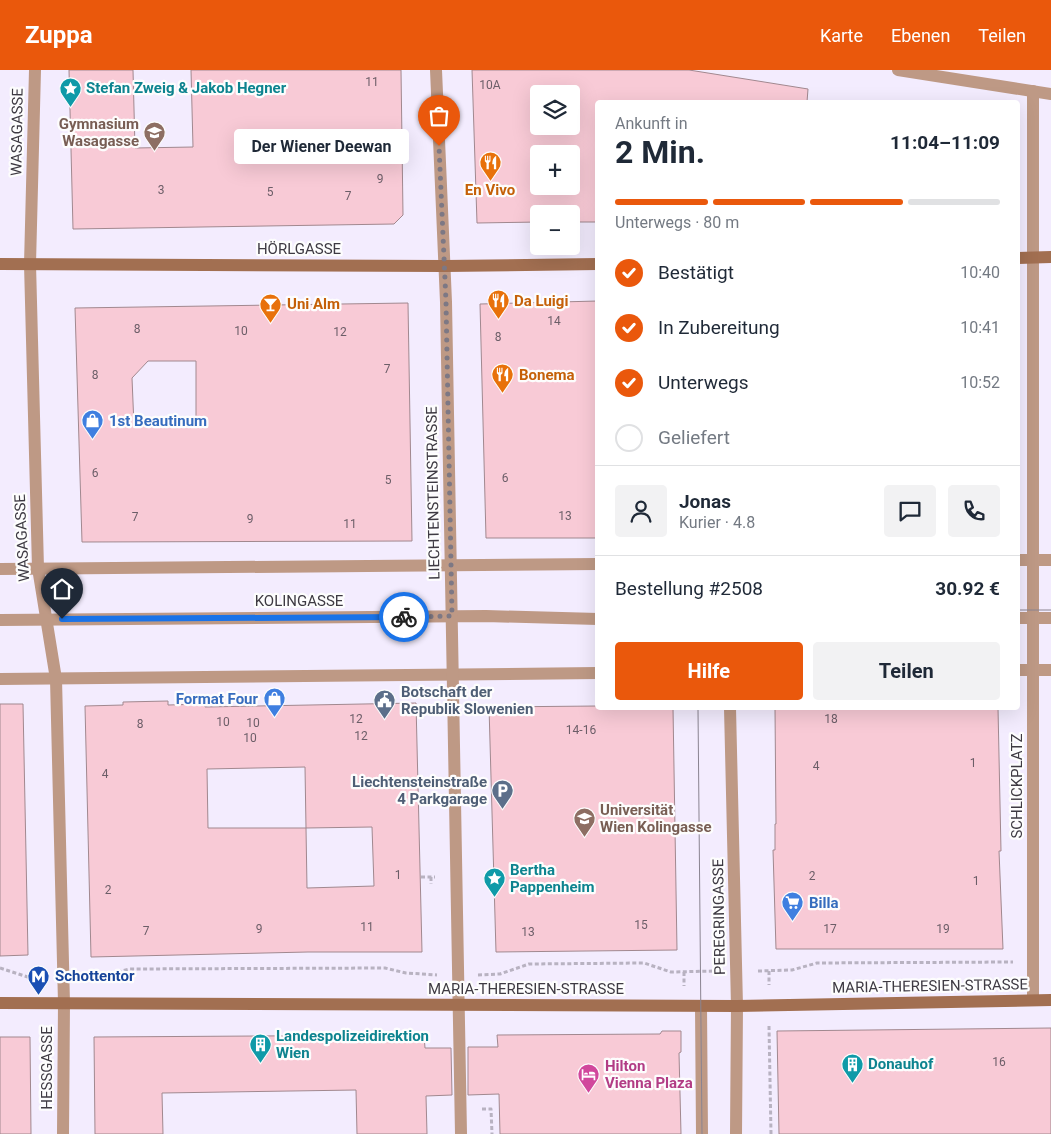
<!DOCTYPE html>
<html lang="de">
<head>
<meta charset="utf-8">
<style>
  :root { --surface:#fff; --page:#f2f2f3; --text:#1f2937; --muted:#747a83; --line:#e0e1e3; --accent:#ea580c }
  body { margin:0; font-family:Roboto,sans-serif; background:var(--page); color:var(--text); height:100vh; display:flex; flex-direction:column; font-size:19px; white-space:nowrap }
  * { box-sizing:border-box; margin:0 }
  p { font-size:16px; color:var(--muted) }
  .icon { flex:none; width:28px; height:28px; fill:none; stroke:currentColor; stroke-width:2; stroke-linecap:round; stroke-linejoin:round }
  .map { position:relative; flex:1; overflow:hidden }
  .drawer { position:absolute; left:595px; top:30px; width:425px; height:610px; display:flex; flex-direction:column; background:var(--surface); border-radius:5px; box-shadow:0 5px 20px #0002 }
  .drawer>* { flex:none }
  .buttons { position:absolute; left:530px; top:15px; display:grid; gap:10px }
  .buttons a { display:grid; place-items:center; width:50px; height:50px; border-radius:5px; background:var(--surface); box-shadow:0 5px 20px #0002; font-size:25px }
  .pin { position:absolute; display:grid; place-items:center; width:42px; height:42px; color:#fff; margin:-51px -21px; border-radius:50% 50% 50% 0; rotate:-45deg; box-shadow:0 0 5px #0007 }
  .pin .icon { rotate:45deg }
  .courier { position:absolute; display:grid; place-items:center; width:50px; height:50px; margin:-25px; border:4px solid #1a73e8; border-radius:50%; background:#fff; color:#222; box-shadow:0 1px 6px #0007 }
  .bubble { position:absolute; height:35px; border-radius:5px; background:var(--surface); box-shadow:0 5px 20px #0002; font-size:16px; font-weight:700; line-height:35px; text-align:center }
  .overview em { font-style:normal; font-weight:700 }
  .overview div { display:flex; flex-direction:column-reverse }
  .overview { display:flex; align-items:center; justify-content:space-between; height:85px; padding:0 20px }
  h1 { font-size:32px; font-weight:700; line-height:38px }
  .bar { display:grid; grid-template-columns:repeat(4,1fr); gap:8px 5px; align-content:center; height:60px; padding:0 20px }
  .bar i { height:6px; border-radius:4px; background:var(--line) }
  .bar .selected { background:var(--accent) }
  .bar p { grid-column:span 4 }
  .line { display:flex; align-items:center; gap:12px; padding:0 20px; border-top:1px solid var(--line) }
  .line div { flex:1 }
  .round { display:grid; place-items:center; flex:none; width:52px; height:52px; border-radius:5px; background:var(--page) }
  ol { padding:0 20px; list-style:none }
  li { display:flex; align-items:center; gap:15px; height:55px }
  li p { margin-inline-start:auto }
  li .icon { padding:5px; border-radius:50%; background:var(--accent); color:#fff; stroke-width:4 }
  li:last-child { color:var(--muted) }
  li i { width:28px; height:28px; border:2px solid var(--line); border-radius:50% }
  .action { display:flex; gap:10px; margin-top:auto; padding:10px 20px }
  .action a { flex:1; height:58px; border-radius:5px; background:var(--accent); color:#fff; font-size:20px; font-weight:700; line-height:58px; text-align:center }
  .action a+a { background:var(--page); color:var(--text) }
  header { display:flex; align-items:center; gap:30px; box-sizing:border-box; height:70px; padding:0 25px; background:var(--accent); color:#fff }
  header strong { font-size:24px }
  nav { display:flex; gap:28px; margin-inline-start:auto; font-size:18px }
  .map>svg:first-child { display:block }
</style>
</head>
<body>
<header>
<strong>Zuppa</strong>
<nav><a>Karte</a><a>Ebenen</a><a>Teilen</a></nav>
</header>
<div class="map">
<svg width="1051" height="1064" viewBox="0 0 1051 1064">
  <rect width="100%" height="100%" fill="#f3ecfe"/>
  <!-- building -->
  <g fill="#f8cad6" stroke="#a1888f" fill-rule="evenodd">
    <path d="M 69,0 L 133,0 L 135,78 L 193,77 L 191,0 L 401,0 L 403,145 L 394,154 L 73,159 Z"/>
    <path d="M 472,0 L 689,0 L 808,19 L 807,32 L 598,32 L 598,152 L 571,152 L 571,144 L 539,144 L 539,152 L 477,153 ZM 539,24 L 571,24 L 571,56 L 539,56 ZM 539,84 L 571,84 L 571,116 L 539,116 Z"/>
    <path d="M 598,231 L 598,468 L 486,468 L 480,234 Z"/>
    <path d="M 408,233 L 412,471 L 82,472 L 75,238 ZM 148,291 L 196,291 L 196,355 L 134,356 L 132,308 Z"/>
    <path d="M 168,631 L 168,635 L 205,634 L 205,637 L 416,633 L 422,882 L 308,882 L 91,887 L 85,636 L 123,635 L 123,632 ZM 305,697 L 306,758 L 208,758 L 207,699 ZM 372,757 L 374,816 L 307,818 L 306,758 Z"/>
    <path d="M 0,634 L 23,634 L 28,885 L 0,886 Z"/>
    <path d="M 598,636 L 598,638 L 673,638 L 677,880 L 496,882 L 489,637 Z"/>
    <path d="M 775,638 L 998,638 L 1001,781 L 999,781 L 1003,879 L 776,879 L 773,780 L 775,780 L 775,754 L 776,754 Z"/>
    <path d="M 1051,958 L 1051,1064 L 779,1064 L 777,961 Z"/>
    <path d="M 662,961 L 681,961 L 681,982 L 679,983 L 681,1064 L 500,1064 L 499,1024 L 468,1025 L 468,977 L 498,977 L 497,965 L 660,964 Z"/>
    <path d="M 424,965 L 425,978 L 451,978 L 452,1025 L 426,1026 L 427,1064 L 357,1064 L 356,1020 L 162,1023 L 163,1064 L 95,1064 L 94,967 Z"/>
    <path d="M 0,967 L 30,967 L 31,1064 L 0,1064 Z"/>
  </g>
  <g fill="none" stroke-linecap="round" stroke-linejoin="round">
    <!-- path -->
    <g stroke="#b8b2c1" stroke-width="3" stroke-dasharray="4 2.5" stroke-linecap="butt">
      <path d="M 421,807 L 435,807"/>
      <path d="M 431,807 L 431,814"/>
      <path d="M 0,898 L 37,910"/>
      <path d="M 758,901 L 792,900 L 817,893 L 1013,892"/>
      <path d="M 769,901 L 769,915"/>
      <path d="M 684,902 L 684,916"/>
      <path d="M 478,905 L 500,904 L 529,894 L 644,893 L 671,902 L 717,901"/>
      <path d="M 86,910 L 129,899 L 385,898 L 406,903 L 437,905"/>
      <path d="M 769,956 L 771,1064"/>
      <path d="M 482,1039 L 491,1039 L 492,1064"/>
    </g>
    <!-- service -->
    <g stroke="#be9985" stroke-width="12">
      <path d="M 1018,490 L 1051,490"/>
      <path d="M 0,499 L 598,494"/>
      <path d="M 1018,600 L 1051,600"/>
      <path d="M 0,609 L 598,603"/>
      <path d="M 701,936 L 702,1064"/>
    </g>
    <!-- pedestrian -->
    <path stroke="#be9985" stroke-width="12" d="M 30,194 L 35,0"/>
    <!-- minor -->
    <g stroke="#be9985" stroke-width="12">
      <path d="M 898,0 L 1051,24"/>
      <path d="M 1033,21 L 1033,930"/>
      <path d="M 30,194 L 38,498 L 56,609 L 64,933 L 63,1064"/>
      <path d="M 1018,548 L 1051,548"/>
      <path d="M 0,550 L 486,546 L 598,549"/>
      <path d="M 730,638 L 737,936"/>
    </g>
    <!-- tertiary -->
    <g stroke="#be9985" stroke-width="12">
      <path d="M 436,0 L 446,232 L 461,1064"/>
      <path d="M 736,1064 L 737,936"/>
    </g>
    <!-- secondary -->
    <g stroke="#a26f51" stroke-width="12">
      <path d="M 1018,188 L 1051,187"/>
      <path d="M 0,194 L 445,196 L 598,194"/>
      <path d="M 0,933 L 737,936 L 1051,930"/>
    </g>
    <!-- tram -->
    <g stroke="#8a8491" stroke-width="1">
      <path d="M 1018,540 L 1051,540"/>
      <path d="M 698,638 L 702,1064"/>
    </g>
  </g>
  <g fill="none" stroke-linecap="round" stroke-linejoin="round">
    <!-- done -->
    <path stroke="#7d7884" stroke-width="5" stroke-dasharray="0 9" d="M 404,547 L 452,546 L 446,232 L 439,76"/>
    <!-- route -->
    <path stroke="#1a73e8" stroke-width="6" d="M 62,549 L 404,547"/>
  </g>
  <!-- icons -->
  <defs>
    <symbol id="sight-pin" viewBox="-11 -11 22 30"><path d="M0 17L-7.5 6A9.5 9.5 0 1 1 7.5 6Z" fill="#0f9aa8" stroke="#fdfdfd"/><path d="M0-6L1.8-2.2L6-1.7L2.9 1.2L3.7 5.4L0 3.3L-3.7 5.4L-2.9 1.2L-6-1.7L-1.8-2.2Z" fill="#fff"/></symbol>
    <symbol id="school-pin" viewBox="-11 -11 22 30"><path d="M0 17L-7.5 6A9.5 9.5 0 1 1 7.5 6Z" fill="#8d6e63" stroke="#fdfdfd"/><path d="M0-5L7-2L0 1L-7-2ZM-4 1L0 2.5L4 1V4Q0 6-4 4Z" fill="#fff"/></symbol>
    <symbol id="restaurant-pin" viewBox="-11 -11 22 30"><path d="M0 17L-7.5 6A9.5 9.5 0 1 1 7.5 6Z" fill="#e8710a" stroke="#fdfdfd"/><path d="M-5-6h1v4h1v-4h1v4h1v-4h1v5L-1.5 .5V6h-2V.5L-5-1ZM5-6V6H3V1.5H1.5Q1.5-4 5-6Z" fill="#fff"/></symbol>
    <symbol id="bar-pin" viewBox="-11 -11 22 30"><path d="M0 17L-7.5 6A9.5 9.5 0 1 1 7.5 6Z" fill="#e8710a" stroke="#fdfdfd"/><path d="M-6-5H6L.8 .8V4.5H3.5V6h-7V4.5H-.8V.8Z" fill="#fff"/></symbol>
    <symbol id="shop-pin" viewBox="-11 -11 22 30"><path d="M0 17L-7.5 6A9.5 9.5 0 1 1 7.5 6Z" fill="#3f7fe0" stroke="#fdfdfd"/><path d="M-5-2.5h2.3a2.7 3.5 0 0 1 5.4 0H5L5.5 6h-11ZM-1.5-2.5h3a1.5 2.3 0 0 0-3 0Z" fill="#fff"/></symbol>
    <symbol id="civic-pin" viewBox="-11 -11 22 30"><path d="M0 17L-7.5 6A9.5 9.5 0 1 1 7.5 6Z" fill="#5c6f8a" stroke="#fdfdfd"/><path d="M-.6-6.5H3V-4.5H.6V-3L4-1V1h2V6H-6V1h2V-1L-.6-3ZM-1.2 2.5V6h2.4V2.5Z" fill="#fff"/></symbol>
    <symbol id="parking-pin" viewBox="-11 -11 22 30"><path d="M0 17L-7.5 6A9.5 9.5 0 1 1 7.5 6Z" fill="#5c6f8a" stroke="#fdfdfd"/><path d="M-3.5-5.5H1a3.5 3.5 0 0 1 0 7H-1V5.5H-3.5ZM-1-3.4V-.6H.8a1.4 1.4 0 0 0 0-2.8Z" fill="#fff"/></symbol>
    <symbol id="university-pin" viewBox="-11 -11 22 30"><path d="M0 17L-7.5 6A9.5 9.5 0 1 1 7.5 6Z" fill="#8d6e63" stroke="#fdfdfd"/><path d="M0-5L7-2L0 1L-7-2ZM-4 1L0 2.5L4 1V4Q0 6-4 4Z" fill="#fff"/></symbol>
    <symbol id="supermarket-pin" viewBox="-11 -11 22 30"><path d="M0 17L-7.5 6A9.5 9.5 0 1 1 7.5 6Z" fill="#3f7fe0" stroke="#fdfdfd"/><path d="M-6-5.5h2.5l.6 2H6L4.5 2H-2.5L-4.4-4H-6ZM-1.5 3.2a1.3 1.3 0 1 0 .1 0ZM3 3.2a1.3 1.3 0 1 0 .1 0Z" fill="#fff"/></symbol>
    <symbol id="metro-pin" viewBox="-11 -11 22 30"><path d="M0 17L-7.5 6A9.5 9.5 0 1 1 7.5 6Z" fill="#1a4fb4" stroke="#fdfdfd"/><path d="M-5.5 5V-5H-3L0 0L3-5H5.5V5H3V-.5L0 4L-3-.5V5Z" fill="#fff"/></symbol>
    <symbol id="building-pin" viewBox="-11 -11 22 30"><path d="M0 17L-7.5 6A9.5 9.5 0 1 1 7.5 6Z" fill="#0f9aa8" stroke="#fdfdfd"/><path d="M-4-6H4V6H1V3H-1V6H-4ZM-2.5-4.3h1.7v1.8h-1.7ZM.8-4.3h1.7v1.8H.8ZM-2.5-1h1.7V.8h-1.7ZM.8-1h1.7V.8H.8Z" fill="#fff"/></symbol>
    <symbol id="hotel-pin" viewBox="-11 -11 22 30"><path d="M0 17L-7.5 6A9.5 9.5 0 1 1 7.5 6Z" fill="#d1479c" stroke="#fdfdfd"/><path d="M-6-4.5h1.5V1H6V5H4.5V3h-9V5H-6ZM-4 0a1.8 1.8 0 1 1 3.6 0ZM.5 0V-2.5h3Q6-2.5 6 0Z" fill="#fff"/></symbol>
  </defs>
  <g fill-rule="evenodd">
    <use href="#sight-pin" x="58" y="6" width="25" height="34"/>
    <use href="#school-pin" x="142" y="50" width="25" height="34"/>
    <use href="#restaurant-pin" x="478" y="80" width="25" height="34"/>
    <use href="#restaurant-pin" x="486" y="218" width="25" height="34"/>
    <use href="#bar-pin" x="258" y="222" width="25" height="34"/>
    <use href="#restaurant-pin" x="490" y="292" width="25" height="34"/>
    <use href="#shop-pin" x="80" y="338" width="25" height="34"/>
    <use href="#shop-pin" x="262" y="616" width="25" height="34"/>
    <use href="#civic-pin" x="372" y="618" width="25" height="34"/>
    <use href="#parking-pin" x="490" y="708" width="25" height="34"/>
    <use href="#university-pin" x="572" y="736" width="25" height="34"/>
    <use href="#sight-pin" x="482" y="796" width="25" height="34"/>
    <use href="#supermarket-pin" x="780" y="820" width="25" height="34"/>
    <use href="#metro-pin" x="26" y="894" width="25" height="34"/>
    <use href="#building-pin" x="248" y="962" width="25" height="34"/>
    <use href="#building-pin" x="840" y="982" width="25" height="34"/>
    <use href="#hotel-pin" x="576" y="992" width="25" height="34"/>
  </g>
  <g text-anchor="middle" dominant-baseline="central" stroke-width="4.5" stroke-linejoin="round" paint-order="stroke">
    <!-- number labels -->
    <g font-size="12" fill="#6c5e68">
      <text x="372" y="12">11</text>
      <text x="490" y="15">10A</text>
      <text x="380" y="109">9</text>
      <text x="161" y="120">3</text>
      <text x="270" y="122">5</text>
      <text x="348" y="126">7</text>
      <text x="554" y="251">14</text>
      <text x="137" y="259">8</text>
      <text x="241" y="261">10</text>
      <text x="340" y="262">12</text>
      <text x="498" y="267">8</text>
      <text x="387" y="299">7</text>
      <text x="95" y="305">8</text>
      <text x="95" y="403">6</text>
      <text x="505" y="408">6</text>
      <text x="388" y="410">5</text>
      <text x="565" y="446">13</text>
      <text x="135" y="447">7</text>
      <text x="250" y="449">9</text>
      <text x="350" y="454">11</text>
      <text x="356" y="649">12</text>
      <text x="831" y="649">18</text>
      <text x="223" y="652">10</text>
      <text x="253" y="653">10</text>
      <text x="140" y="654">8</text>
      <text x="581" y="660">14-16</text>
      <text x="361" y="666">12</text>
      <text x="250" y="668">10</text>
      <text x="973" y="693">1</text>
      <text x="816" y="696">4</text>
      <text x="105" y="704">4</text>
      <text x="398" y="805">1</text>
      <text x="812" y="806">2</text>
      <text x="976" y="811">1</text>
      <text x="108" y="820">2</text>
      <text x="641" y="855">15</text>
      <text x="367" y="857">11</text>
      <text x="259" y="859">9</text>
      <text x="830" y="859">17</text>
      <text x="943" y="859">19</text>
      <text x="146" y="861">7</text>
      <text x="528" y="862">13</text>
      <text x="999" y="992">16</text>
    </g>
    <!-- culture labels -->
    <g font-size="15" font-weight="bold" fill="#0d838f" stroke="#fdfdfd" text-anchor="start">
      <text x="86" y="18">Stefan Zweig &amp; Jakob Hegner</text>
      <text x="510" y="800">Bertha<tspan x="510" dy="17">Pappenheim</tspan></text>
      <text x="276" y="966">Landespolizeidirektion<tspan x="276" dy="17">Wien</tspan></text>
      <text x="868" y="994">Donauhof</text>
    </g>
    <!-- education labels -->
    <g font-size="15" font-weight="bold" fill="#785e54" stroke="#fdfdfd" text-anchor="end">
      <text x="139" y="54">Gymnasium<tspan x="139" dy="17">Wasagasse</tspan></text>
      <text x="600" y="740" text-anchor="start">Universität<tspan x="600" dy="17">Wien Kolingasse</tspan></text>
    </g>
    <!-- street labels -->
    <g font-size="15" fill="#3e3a43" stroke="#fdfdfd">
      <text transform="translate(17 62) rotate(-89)">WASAGASSE</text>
      <text x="299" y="179">HÖRLGASSE</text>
      <text transform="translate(433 423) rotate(-91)">LIECHTENSTEINSTRASSE</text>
      <text transform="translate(22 468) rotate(-93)">WASAGASSE</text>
      <text x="299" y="531">KOLINGASSE</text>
      <text transform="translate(1017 716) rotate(-90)">SCHLICKPLATZ</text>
      <text transform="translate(719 847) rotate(-91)">PEREGRINGASSE</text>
      <text transform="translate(930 916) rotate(-1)">MARIA-THERESIEN-STRASSE</text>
      <text x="526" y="919">MARIA-THERESIEN-STRASSE</text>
      <text transform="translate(47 998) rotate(-90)">HESSGASSE</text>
    </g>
    <!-- food labels -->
    <g font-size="15" font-weight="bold" fill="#c56008" stroke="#fdfdfd" text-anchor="start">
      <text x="490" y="120" text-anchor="middle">En Vivo</text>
      <text x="514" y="231">Da Luigi</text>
      <text x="287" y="234">Uni Alm</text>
      <text x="519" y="305">Bonema</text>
    </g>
    <!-- shop labels -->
    <g font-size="15" font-weight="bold" fill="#366cbe" stroke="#fdfdfd" text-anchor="start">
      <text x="109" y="351">1st Beautinum</text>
      <text x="258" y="629" text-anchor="end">Format Four</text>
      <text x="809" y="833">Billa</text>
    </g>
    <!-- service labels -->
    <g font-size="15" font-weight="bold" fill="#4e5e75" stroke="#fdfdfd" text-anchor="start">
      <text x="401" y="622">Botschaft der<tspan x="401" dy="17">Republik Slowenien</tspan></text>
      <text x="487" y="712" text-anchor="end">Liechtensteinstraße<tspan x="487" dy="17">4 Parkgarage</tspan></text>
    </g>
    <!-- transit labels -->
    <g font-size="15" font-weight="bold" fill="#164399" stroke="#fdfdfd" text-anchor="start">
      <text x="55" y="906">Schottentor</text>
    </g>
    <!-- hotel labels -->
    <g font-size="15" font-weight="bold" fill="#b23c85" stroke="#fdfdfd" text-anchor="start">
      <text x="605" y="996">Hilton<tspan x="605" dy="17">Vienna Plaza</tspan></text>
    </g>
  </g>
</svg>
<div class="buttons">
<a><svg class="icon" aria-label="layers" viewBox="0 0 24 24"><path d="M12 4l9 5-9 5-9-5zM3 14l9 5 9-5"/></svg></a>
<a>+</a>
<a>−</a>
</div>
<div class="pin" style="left:439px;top:76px;background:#ea580c"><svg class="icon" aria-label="bag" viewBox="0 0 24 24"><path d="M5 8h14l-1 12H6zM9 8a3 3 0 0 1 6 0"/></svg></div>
<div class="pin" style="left:62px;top:549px;background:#1f2937"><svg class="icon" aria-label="home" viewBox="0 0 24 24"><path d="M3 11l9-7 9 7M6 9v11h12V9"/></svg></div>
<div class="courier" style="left:404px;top:547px"><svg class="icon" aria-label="bike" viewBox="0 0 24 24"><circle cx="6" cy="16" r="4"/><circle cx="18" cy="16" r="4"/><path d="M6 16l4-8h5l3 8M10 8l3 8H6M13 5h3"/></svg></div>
<div class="bubble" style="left:234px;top:59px;width:175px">Der Wiener Deewan</div>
<section class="drawer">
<div class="overview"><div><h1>2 Min.</h1><p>Ankunft in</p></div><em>11:04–11:09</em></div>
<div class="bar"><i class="selected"></i><i class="selected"></i><i class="selected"></i><i></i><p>Unterwegs · 80 m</p></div>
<ol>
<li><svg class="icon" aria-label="check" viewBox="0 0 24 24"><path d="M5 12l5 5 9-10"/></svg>Bestätigt<p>10:40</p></li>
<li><svg class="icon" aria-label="check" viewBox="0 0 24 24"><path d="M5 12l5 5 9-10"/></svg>In Zubereitung<p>10:41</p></li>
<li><svg class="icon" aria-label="check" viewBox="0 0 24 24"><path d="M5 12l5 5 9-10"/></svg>Unterwegs<p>10:52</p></li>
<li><i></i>Geliefert</li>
</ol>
<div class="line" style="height:90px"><a class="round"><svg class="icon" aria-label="person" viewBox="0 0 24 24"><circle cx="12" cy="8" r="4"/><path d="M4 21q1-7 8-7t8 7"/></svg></a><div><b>Jonas</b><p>Kurier · 4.8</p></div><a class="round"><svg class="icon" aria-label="chat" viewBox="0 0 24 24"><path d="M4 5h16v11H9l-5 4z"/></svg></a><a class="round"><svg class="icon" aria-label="phone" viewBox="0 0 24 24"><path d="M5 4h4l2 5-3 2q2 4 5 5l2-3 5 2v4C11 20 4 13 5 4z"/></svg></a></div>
<div class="line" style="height:65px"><div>Bestellung #2508</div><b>30.92 €</b></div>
<div class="action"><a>Hilfe</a><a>Teilen</a></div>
</section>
</div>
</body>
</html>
